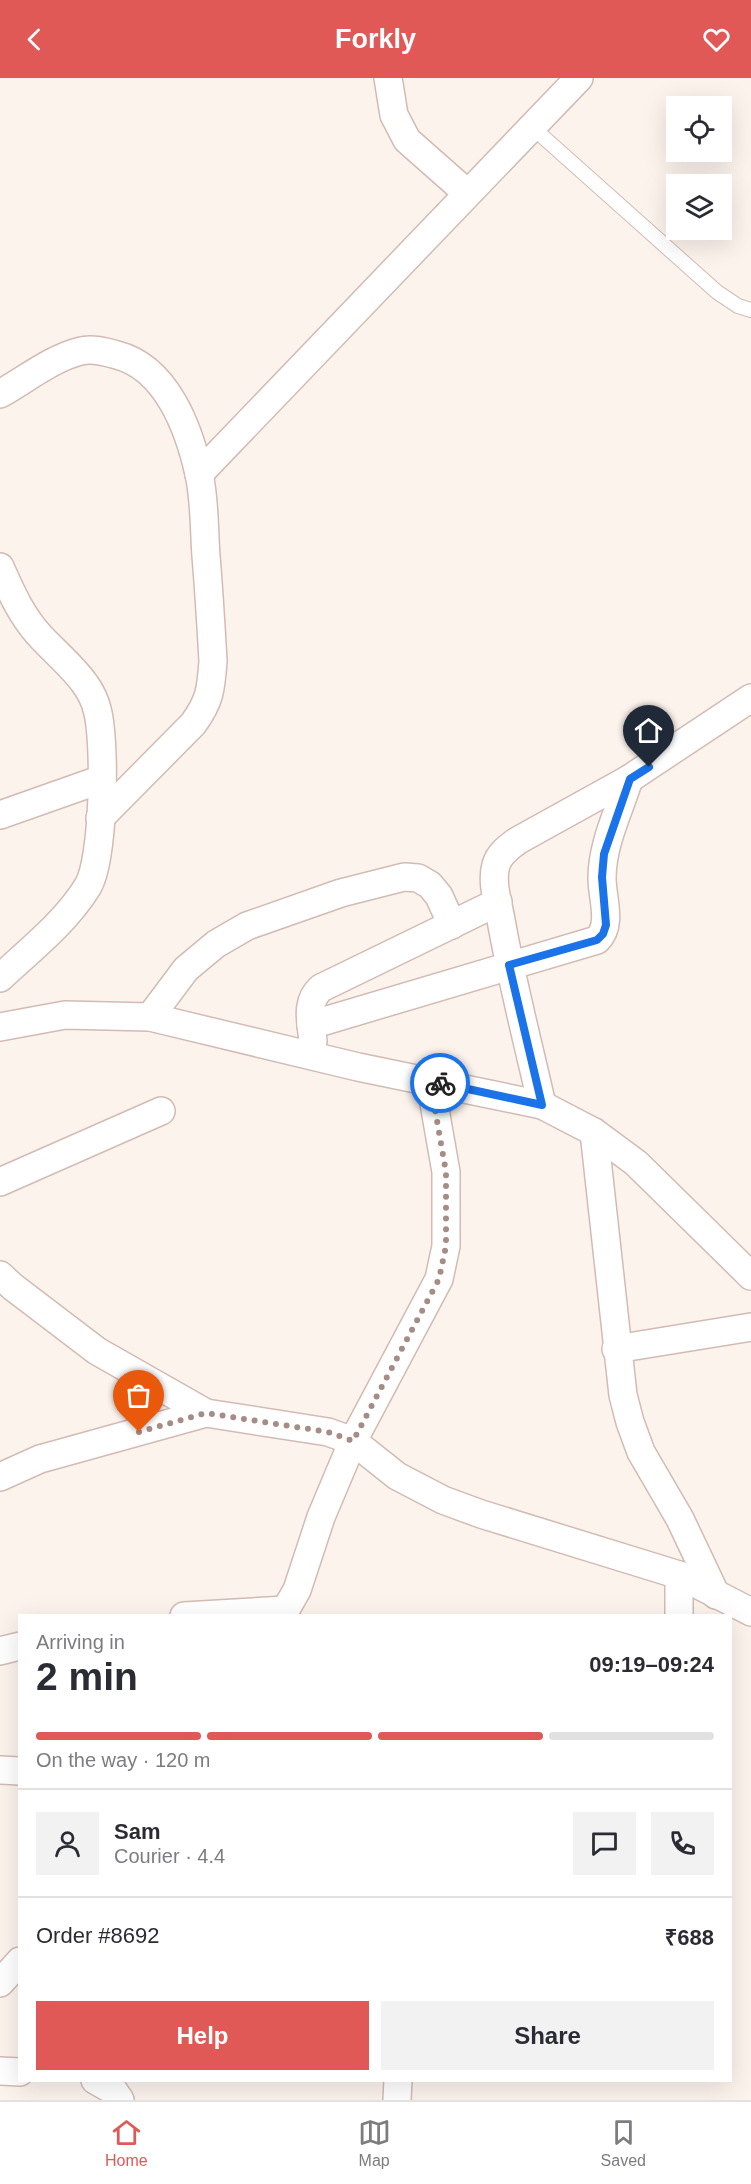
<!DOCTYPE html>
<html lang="en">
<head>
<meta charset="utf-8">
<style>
  :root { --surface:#fff; --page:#f2f2f3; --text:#2b2b33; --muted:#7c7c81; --line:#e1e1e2; --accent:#e15957 }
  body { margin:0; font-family:Arial,sans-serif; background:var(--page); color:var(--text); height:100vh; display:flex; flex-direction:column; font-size:22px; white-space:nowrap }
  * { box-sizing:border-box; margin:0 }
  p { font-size:20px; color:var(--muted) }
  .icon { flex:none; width:33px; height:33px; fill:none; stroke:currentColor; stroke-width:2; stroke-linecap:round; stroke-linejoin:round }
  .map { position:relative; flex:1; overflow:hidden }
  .drawer { position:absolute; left:18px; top:1536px; width:714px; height:468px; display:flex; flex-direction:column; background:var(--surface); border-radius:0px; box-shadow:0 6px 24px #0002 }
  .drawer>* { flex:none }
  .buttons { position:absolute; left:666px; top:18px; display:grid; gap:12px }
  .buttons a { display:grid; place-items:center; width:66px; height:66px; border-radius:0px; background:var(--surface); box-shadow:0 6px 24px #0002; font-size:30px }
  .pin { position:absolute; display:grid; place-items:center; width:51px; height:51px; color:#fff; margin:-62px -26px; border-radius:50% 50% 50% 0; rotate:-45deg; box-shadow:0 0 6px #0007 }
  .pin .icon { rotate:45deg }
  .courier { position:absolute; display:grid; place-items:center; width:60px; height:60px; margin:-30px; border:4px solid #1a73e8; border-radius:50%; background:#fff; color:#222; box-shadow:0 2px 8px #0007 }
  .headline em { font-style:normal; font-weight:700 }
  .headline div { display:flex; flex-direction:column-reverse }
  .headline { display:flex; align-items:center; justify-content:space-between; height:102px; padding:0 18px }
  h1 { font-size:39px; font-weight:700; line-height:45px }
  .bar { display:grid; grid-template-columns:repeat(4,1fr); gap:9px 6px; align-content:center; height:72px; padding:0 18px }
  .bar i { height:8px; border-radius:4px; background:var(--line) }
  .bar .on { background:var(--accent) }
  .bar p { grid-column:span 4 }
  .line { display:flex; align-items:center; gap:15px; padding:0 18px; border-top:2px solid var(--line) }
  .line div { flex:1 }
  .round { display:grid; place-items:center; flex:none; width:63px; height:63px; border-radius:0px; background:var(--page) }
  .action { display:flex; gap:12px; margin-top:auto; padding:12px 18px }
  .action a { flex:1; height:69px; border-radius:0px; background:var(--accent); color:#fff; font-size:24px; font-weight:700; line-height:69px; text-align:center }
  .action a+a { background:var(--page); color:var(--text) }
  header { display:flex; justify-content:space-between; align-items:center; height:78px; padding:0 18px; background:var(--accent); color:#fff; font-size:27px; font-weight:700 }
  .menu { display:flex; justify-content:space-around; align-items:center; height:84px; border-top:2px solid var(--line); background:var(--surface); font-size:16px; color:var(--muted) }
  .menu a { display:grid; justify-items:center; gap:3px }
  .menu .on { color:var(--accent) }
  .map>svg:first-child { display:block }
</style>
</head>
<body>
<header><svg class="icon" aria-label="back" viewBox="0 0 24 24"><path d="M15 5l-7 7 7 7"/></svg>Forkly<svg class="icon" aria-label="heart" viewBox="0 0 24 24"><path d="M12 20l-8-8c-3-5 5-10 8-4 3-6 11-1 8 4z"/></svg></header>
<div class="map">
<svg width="751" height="2022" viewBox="0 0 751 2022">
  <rect width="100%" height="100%" fill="#fcf3ed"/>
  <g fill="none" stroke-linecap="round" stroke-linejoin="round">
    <defs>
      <path id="lane" d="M 532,49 L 717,214 L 738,228 L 751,232"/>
      <g id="street">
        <path d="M 388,0 L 394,37 L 407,62 L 467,115"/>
        <path d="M 0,316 C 25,302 52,280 81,273 C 92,270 106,274 117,277 C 167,290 189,351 199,396 C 205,423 204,451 206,478 C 209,513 211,548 213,583 C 211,611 210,623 193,646 L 100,740"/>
        <path d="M 199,396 L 579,0"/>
        <path d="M 0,489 C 11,514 22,539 41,559 C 56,575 73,589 85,606 C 90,613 95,623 97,631 C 106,662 104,781 88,808 C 66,844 31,871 0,900"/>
        <path d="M 0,737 L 102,701"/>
        <path d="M 150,939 L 186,891 L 216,866 L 247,848 L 341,815 L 404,799 L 418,800 L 430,807 L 439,818 L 452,847"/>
        <path d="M 311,947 L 597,862 C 613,847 602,820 602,800 C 602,766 619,733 629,701"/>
        <path d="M 0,949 L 65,937 L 150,939 L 358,989 L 542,1027 L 594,1054 L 636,1085 L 751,1198"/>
        <path d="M 313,963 C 311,944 305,924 321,910 L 498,824"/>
        <path d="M 542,1027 C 528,965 512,904 501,842 C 498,825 491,803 496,787 C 499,776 509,769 517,763 L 629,701 L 751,620"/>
        <path d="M 594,1054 L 623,1317 L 630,1344 L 641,1374 L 680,1441 L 716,1517"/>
        <path d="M 0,1104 L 161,1033"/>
        <path d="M 0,1197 L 13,1209 L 97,1273 L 206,1335 L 328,1354 L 353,1363 L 397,1398 L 443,1422 L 481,1436 L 679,1497 L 751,1534"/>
        <path d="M 616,1271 L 751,1249"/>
        <path d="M 0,1399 L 40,1381 L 206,1335"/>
        <path d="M 679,1497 L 679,1538"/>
        <path d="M 184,1538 L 286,1532"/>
        <path d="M 282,1538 L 297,1512 L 321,1439 L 353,1363 L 439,1201 L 446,1168 L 446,1094 L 430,1003"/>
        <path d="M 0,1573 L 20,1568"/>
        <path d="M 0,1692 L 20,1693"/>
        <path d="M 0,1905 L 20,1883"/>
        <path d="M 0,1993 L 20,1994"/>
        <path d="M 95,2002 L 114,2013 L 120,2022"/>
        <path d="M 397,2022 L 398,2002"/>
      </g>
    </defs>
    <!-- lane casing -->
    <use href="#lane" stroke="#d2bbb4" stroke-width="16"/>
    <!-- street casing -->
    <use href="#street" stroke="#d2bbb4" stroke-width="30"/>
    <!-- lane -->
    <use href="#lane" stroke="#fff" stroke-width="14"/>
    <!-- street -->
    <use href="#street" stroke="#fff" stroke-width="27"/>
  </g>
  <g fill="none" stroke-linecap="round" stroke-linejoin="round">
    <!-- done -->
    <path stroke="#a68c86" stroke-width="6" stroke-dasharray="0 10.8" d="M 139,1354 L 206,1335 L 328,1354 L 353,1363 L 439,1201 L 446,1168 L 446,1094 L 430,1003 L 440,1005"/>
    <!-- route -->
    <path stroke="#1a73e8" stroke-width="8" d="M 440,1005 L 542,1027 L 509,887 L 597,862 L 603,856 L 606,847 L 602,799 L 604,776 L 630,701 L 649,689"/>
  </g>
</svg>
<div class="buttons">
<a><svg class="icon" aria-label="locate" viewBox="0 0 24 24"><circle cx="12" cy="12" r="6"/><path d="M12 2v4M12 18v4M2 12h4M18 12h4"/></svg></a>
<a><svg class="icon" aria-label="layers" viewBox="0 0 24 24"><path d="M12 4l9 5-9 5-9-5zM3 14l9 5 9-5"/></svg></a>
</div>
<div class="pin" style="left:139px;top:1354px;background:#ea580c"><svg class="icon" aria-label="bag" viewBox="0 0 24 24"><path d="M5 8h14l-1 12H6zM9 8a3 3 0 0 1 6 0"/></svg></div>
<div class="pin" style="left:649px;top:689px;background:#1f2937"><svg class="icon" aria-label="home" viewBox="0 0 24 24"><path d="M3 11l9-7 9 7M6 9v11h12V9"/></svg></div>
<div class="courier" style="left:440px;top:1005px"><svg class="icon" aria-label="bike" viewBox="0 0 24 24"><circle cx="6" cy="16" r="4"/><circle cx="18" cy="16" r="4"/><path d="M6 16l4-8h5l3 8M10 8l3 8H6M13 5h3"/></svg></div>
<section class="drawer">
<div class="headline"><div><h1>2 min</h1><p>Arriving in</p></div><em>09:19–09:24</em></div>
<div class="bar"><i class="on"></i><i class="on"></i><i class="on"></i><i></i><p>On the way · 120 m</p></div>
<div class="line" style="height:108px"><a class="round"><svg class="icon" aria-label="person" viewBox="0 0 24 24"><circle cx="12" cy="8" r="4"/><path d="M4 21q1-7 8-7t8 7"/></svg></a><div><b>Sam</b><p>Courier · 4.4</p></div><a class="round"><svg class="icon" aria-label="chat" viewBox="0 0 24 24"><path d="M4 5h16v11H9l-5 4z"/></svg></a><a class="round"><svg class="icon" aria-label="phone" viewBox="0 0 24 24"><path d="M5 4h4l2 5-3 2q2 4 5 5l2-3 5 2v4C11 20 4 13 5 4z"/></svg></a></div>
<div class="line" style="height:78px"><div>Order #8692</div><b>₹688</b></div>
<div class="action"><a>Help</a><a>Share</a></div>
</section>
</div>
<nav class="menu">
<a class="on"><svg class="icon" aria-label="home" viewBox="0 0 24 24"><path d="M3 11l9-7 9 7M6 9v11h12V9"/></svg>Home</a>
<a><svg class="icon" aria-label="map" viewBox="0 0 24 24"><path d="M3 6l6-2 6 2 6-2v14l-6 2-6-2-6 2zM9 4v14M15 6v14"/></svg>Map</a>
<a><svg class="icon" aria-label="saved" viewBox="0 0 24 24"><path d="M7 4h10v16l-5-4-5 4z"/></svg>Saved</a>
</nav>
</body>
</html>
